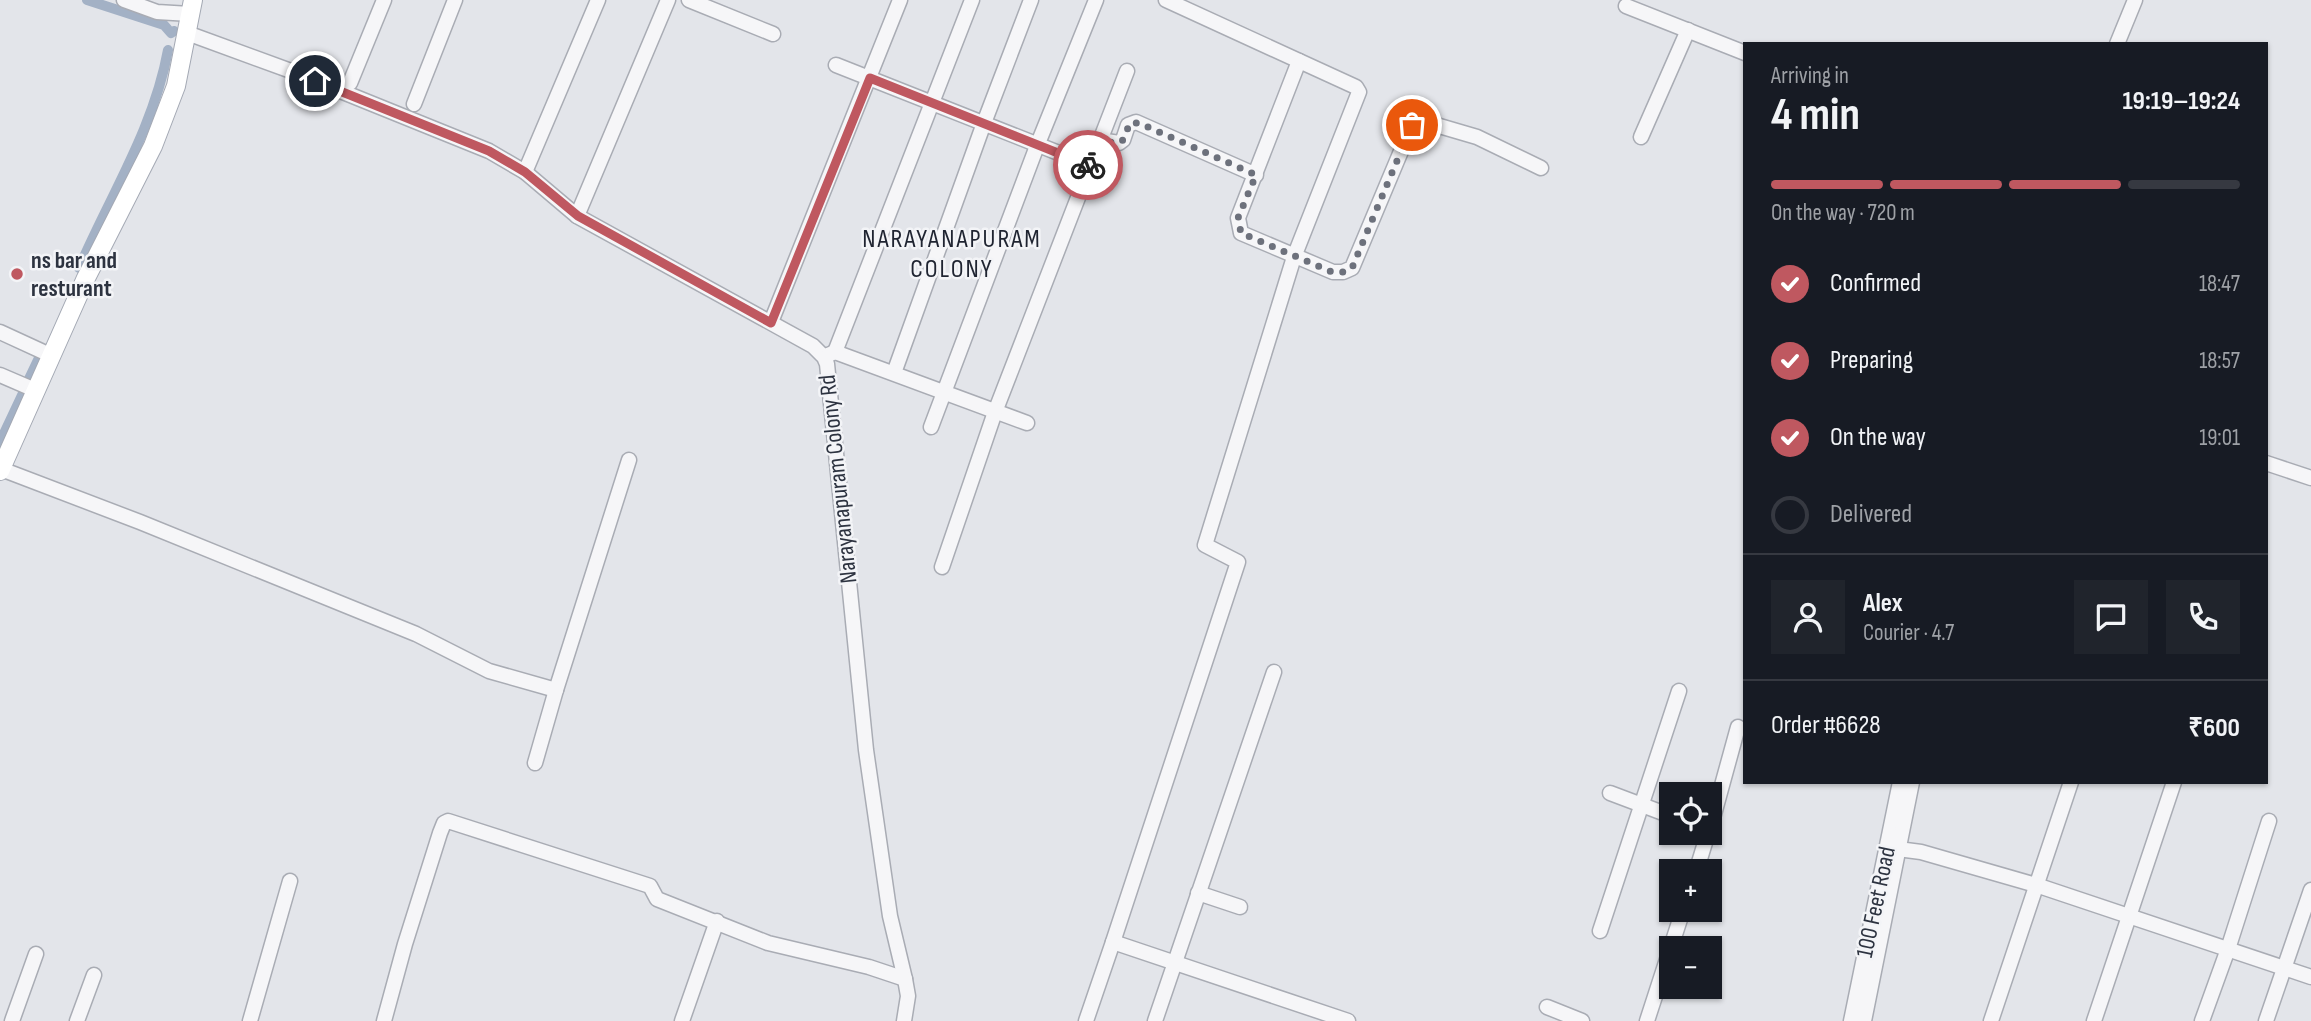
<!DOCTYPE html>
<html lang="en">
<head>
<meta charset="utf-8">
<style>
  :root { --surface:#171b24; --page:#20242c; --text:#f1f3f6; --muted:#9ea1a6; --line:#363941; --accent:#bf5860 }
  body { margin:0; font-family:"Sofia Sans Condensed",sans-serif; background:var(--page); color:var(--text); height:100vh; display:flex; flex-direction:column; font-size:26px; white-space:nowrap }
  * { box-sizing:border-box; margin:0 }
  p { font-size:23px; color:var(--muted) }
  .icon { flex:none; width:38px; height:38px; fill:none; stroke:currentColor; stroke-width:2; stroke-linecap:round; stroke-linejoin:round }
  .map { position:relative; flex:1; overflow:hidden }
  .side { position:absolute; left:1743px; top:42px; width:525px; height:742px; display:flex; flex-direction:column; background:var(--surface); border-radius:0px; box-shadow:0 2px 5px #0004 }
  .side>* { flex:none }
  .controls { position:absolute; left:1659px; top:782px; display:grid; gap:14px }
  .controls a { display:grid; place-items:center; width:63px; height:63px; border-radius:0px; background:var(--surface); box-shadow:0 2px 5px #0004; font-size:35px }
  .pin { position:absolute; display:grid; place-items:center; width:60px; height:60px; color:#fff; margin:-30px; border:4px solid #fff; border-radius:50%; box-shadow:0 2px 7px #0007 }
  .courier { position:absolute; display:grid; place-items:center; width:70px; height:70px; margin:-35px; border:5px solid #bf5860; border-radius:50%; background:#fff; color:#222; box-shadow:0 2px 9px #0007 }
  .head em { font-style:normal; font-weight:700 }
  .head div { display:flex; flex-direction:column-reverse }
  .head { display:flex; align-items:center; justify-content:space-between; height:119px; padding:0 28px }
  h1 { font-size:46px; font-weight:700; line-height:52px }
  .bar { display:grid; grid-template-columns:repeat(4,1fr); gap:10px 7px; align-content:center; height:84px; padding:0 28px }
  .bar i { height:9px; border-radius:5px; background:var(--line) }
  .bar .selected { background:var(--accent) }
  .bar p { grid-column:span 4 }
  .line { display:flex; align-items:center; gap:18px; padding:0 28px; border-top:2px solid var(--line) }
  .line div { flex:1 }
  .round { display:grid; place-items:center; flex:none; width:74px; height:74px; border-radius:0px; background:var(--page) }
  ol { padding:0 28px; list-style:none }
  li { display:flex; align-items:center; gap:21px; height:77px }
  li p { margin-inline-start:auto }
  li .icon { padding:7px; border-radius:50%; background:var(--accent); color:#fff; stroke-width:4 }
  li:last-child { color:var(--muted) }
  li i { width:38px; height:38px; border:4px solid var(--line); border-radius:50% }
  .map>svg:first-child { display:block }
</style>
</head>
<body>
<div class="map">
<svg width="2311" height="1021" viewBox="0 0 2311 1021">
  <rect width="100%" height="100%" fill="#e3e5ea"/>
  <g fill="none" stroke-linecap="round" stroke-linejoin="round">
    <!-- canal -->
    <g stroke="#a3b1c5" stroke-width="10">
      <path d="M 87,0 L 164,25 L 171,33 L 174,31"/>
      <path d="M 79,268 C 110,196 154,128 168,50"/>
      <path d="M 29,379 L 39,358"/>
      <path d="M 0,442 L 23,393"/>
    </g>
    <defs>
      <g id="minor">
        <path d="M 124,0 L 157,12 L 190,14"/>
        <path d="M 689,0 L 773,34"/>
        <path d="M 1166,0 L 1356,87 L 1359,92 L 1294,257 L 1205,545 L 1238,562 L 1113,942 L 1348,1021"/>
        <path d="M 1626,6 L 1745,53"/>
        <path d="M 187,33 L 291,71 L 489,151 L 525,172 L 577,216 L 813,346 L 824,357 L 827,364 L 866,750 L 890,916 L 905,979 L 908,996 L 904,1021"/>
        <path d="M 2117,44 L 2135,0"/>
        <path d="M 1299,61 L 1238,218 L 1241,233 L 1333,272 L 1343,272 L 1352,268 L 1412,125 L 1419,120 L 1477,137 L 1541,168"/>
        <path d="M 836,65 L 1089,165"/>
        <path d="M 350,83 L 384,0"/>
        <path d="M 414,104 L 455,0"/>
        <path d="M 1641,137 L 1688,30"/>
        <path d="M 1100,140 L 1119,143 L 1123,140 L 1128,125 L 1136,122 L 1256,175"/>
        <path d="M 525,172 L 598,0"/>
        <path d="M 577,216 L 668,0"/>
        <path d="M 771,322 L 900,0"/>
        <path d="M 0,332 L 50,355"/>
        <path d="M 835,352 L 972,0"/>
        <path d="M 828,355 L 835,352 L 1027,423"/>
        <path d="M 894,373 L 984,123 L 1031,0"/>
        <path d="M 0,375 L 35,390"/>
        <path d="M 931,427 L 1037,146 L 1096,0"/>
        <path d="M 2266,463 L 2311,478"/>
        <path d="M 1,469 L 140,522 L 416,634 L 489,671 L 556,690"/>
        <path d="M 942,567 L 995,412 L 1127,71"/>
        <path d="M 535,763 L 556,690 L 629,460"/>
        <path d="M 1610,793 L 1671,816"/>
        <path d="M 1710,829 L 1738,727"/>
        <path d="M 1898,849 L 1921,852 L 2036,885 L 2311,977"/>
        <path d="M 1696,872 L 1708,833"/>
        <path d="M 1198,893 L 1240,907"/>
        <path d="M 1600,931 L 1679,691"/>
        <path d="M 1547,1007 L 1582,1021"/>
        <path d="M 12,1021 L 36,954"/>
        <path d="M 77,1021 L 94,975"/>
        <path d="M 250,1021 L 290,881"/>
        <path d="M 384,1021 L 405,944 L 440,833 L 444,823 L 448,821 L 650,886 L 657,899 L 768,943 L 869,967 L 905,979"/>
        <path d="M 682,1021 L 717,921"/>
        <path d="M 1086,1021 L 1113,942"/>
        <path d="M 1155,1021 L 1274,672"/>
        <path d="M 1647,1021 L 1683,910"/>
        <path d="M 1851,1021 L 1900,782"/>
        <path d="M 1864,1021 L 1912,782"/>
        <path d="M 1991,1021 L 2071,782"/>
        <path d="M 2094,1021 L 2174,782"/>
        <path d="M 2202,1021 L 2228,949 L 2269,821"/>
        <path d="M 2266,1021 L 2311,890"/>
      </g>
      <path id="major" d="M 0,471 L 86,278 L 153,146 L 176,86 L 193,0"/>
    </defs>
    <!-- minor casing -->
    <use href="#minor" stroke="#a9acb4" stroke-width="17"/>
    <!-- major casing -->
    <use href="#major" stroke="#a4a9b4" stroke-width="20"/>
    <!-- minor -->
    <use href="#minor" stroke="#f6f6f8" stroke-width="14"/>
    <!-- major -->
    <use href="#major" stroke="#fff" stroke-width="18"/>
  </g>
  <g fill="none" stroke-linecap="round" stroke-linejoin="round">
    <!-- done -->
    <path stroke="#6d717c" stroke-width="7" stroke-dasharray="0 12.6" d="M 1088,165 L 1100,141 L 1119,143 L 1123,140 L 1130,123 L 1139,123 L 1256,175 L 1238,218 L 1241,233 L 1332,272 L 1343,272 L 1352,268 L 1412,125"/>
    <!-- route -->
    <path stroke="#bf5860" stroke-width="9" d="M 315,81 L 489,151 L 525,172 L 578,216 L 771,323 L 870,78 L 1088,165"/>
  </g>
  <!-- markers -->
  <circle fill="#bf5860" stroke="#f3f4f7" stroke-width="2.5" cx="17" cy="274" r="7"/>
  <g text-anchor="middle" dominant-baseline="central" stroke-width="5" stroke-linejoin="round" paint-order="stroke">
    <!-- poi labels -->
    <g font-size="24" font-weight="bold" fill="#2d3340" stroke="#f3f4f7" text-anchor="start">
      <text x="31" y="260">ns bar and<tspan x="31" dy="28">resturant</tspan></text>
    </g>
    <!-- street labels -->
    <g font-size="24" fill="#2d3340" stroke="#f3f4f7">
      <text transform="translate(838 479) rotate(-96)">Narayanapuram Colony Rd</text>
      <text transform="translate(1876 902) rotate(-78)">100 Feet Road</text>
    </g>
    <!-- neighbourhood labels -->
    <g font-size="26" letter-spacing="2" fill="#1f2431" stroke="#f3f4f7">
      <text x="952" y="239">NARAYANAPURAM<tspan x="952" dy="30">COLONY</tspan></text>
    </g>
  </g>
</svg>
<div class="controls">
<a><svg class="icon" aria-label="locate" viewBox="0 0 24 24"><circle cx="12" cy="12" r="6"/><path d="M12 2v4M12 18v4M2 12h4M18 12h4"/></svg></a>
<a>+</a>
<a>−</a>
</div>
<div class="pin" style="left:1412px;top:125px;background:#ea580c"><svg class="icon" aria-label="bag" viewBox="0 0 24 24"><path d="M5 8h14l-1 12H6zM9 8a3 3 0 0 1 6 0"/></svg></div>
<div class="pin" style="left:315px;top:81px;background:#1f2937"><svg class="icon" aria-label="home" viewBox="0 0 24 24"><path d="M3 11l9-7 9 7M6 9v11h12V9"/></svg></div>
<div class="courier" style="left:1088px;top:165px"><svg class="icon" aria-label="bike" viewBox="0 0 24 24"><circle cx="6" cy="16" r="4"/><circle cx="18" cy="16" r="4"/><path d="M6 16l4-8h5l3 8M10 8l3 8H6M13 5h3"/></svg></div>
<section class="side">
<div class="head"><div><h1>4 min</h1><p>Arriving in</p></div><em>19:19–19:24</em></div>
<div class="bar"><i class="selected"></i><i class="selected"></i><i class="selected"></i><i></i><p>On the way · 720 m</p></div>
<ol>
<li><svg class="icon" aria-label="check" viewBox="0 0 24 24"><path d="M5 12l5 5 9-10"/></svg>Confirmed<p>18:47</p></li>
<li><svg class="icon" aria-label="check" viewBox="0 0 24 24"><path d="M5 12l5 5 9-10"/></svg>Preparing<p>18:57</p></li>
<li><svg class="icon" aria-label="check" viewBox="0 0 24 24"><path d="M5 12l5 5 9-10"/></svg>On the way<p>19:01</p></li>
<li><i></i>Delivered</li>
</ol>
<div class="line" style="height:126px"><a class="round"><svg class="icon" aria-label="person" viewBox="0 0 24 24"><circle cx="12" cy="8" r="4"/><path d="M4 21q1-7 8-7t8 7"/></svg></a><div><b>Alex</b><p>Courier · 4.7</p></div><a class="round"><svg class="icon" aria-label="chat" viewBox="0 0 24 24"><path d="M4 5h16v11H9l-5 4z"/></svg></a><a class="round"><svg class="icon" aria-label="phone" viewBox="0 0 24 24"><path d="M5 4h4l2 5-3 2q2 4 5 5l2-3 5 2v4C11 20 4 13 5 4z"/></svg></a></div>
<div class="line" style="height:91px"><div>Order #6628</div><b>₹600</b></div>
</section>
</div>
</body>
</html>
